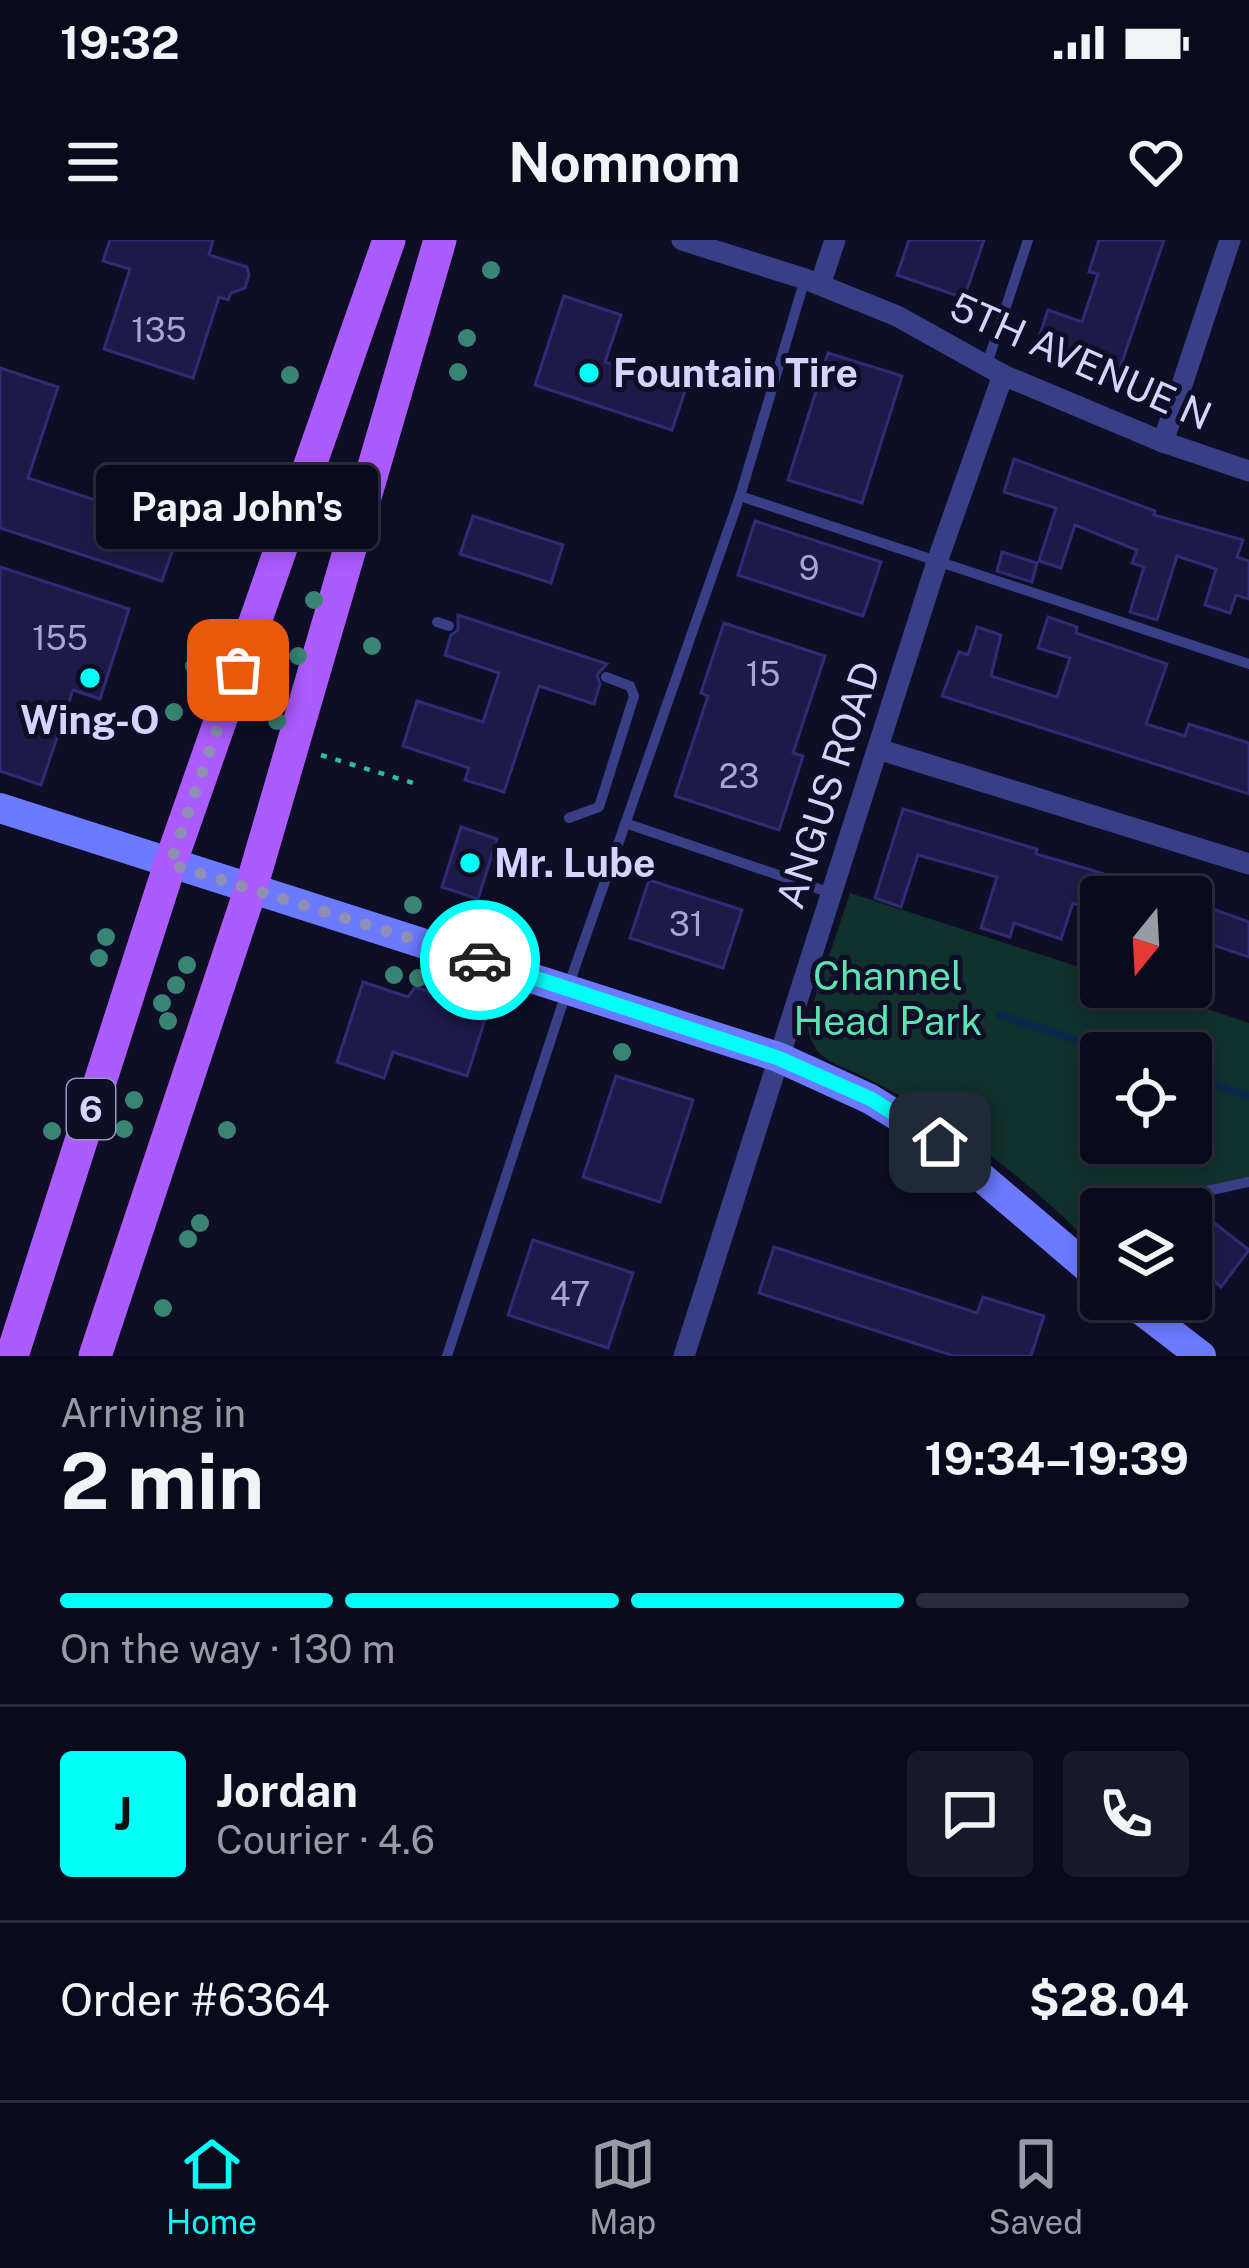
<!DOCTYPE html>
<html lang="en">
<head>
<meta charset="utf-8">
<style>
  :root { --surface:#0b0a1d; --page:#19182a; --text:#f1f3f6; --muted:#9a9aa4; --line:#2b2b3b; --accent:#00fff7 }
  body { margin:0; font-family:"Public Sans",sans-serif; background:var(--page); color:var(--text); height:100vh; display:flex; flex-direction:column; font-size:45px; white-space:nowrap }
  * { box-sizing:border-box; margin:0 }
  p { font-size:39px; color:var(--muted) }
  .icon { flex:none; width:66px; height:66px; fill:none; stroke:currentColor; stroke-width:2; stroke-linecap:round; stroke-linejoin:round }
  .map { position:relative; height:1116px; overflow:hidden }
  .details { display:flex; flex-direction:column; background:var(--surface); flex:1 }
  .details>* { flex:none }
  .needle { width:78px; rotate:198deg }
  .tools { position:absolute; left:1080px; top:636px; display:grid; gap:24px }
  .tools a { display:grid; place-items:center; width:132px; height:132px; border-radius:12px; background:var(--surface); box-shadow:0 6px 18px #0003,0 0 0 3px var(--line); font-size:60px }
  .pin { position:absolute; display:grid; place-items:center; width:102px; height:102px; color:#fff; margin:-51px; border-radius:24px; box-shadow:0 6px 18px #0006 }
  .courier { position:absolute; display:grid; place-items:center; width:120px; height:120px; margin:-60px; border:9px solid #00fff7; border-radius:50%; background:#fff; color:#222; box-shadow:0 3px 15px #0007 }
  .bubble { position:absolute; height:84px; border-radius:12px; background:var(--surface); box-shadow:0 6px 18px #0003,0 0 0 3px var(--line); font-size:39px; font-weight:700; line-height:84px; text-align:center }
  .head em { font-style:normal; font-weight:700 }
  .head div { display:flex; flex-direction:column-reverse }
  .head { display:flex; align-items:center; justify-content:space-between; height:204px; padding:0 60px }
  h1 { font-size:78px; font-weight:700; line-height:90px }
  .bar { display:grid; grid-template-columns:repeat(4,1fr); gap:18px 12px; align-content:center; height:144px; padding:0 60px }
  .bar i { height:15px; border-radius:9px; background:var(--line) }
  .bar .active { background:var(--accent) }
  .bar p { grid-column:span 4 }
  .line { display:flex; align-items:center; gap:30px; padding:0 60px; border-top:3px solid var(--line) }
  .line div { flex:1 }
  .round { display:grid; place-items:center; flex:none; width:126px; height:126px; border-radius:12px; background:var(--page) }
  .status { display:flex; justify-content:space-between; align-items:center; height:84px; padding:0 60px; background:var(--surface); direction:ltr }
  .status svg { height:33px; fill:currentColor }
  header { display:flex; justify-content:space-between; align-items:center; height:156px; padding:0 60px; background:var(--surface); font-size:54px; font-weight:700 }
  .dock { display:flex; justify-content:space-around; align-items:center; height:168px; border-top:3px solid var(--line); background:var(--surface); font-size:33px; color:var(--muted) }
  .dock a { display:grid; justify-items:center; gap:6px }
  .dock .active { color:var(--accent) }
  .map>svg:first-child { display:block }
</style>
</head>
<body>
<div class="status"><b>19:32</b><svg viewBox="0 0 49 12"><path d="M0 12V9h3v3zM5 12V6h3v6zM10 12V3h3v9zM15 12V0h3v12zM26 1h20v11H26zM47 4h2v5h-2z"/></svg></div>
<header><svg class="icon" aria-label="menu" viewBox="0 0 24 24"><path d="M4 6h16M4 12h16M4 18h16"/></svg>Nomnom<svg class="icon" aria-label="heart" viewBox="0 0 24 24"><path d="M12 20l-8-8c-3-5 5-10 8-4 3-6 11-1 8 4z"/></svg></header>
<div class="map">
<svg width="1249" height="1116" viewBox="0 0 1249 1116">
  <rect width="100%" height="100%" fill="#0f0e27"/>
  <!-- green -->
  <path fill="#11312c" fill-rule="evenodd" d="M 850,653 L 1101,734 L 1101,747 L 1140,747 L 1249,783 L 1249,942 L 1207,951 L 1191,969 L 1101,969 L 1101,1014 C 1031,942 952,880 862,836 C 831,821 811,819 807,782 ZM 1101,813 L 1191,813 L 1191,903 L 1101,903 Z"/>
  <g fill="none" stroke-linecap="round" stroke-linejoin="round">
    <!-- stream -->
    <g stroke="#0a294a" stroke-width="8">
      <path d="M 1000,775 L 1117,813"/>
      <path d="M 1191,837 L 1249,856"/>
    </g>
  </g>
  <!-- building -->
  <g fill="#1d1a48" stroke="#302b75" stroke-width="3">
    <path d="M 110,0 L 213,0 L 209,15 L 247,27 L 249,35 L 245,48 L 231,53 L 228,60 L 219,57 L 193,138 L 104,109 L 130,29 L 103,21 Z"/>
    <path d="M 909,0 L 984,0 L 964,58 L 897,35 Z"/>
    <path d="M 1099,0 L 1164,0 L 1120,128 L 1037,103 L 1048,70 L 1082,82 L 1098,34 L 1089,32 Z"/>
    <path d="M 564,56 L 621,75 L 605,122 L 686,148 L 672,190 L 535,145 Z"/>
    <path d="M 828,113 L 902,136 L 862,263 L 788,240 Z"/>
    <path d="M 0,128 L 58,147 L 28,238 L 168,284 L 176,300 L 162,341 L 0,288 Z"/>
    <path d="M 1014,219 L 1155,271 L 1154,275 L 1243,300 L 1237,317 L 1249,321 L 1249,359 L 1236,355 L 1230,373 L 1205,365 L 1216,329 L 1177,316 L 1157,380 L 1130,372 L 1144,327 L 1132,323 L 1137,310 L 1075,285 L 1061,328 L 1039,321 L 1056,268 L 1004,252 Z"/>
    <path d="M 473,276 L 563,305 L 551,343 L 460,314 Z"/>
    <path d="M 755,281 L 881,322 L 863,376 L 738,335 Z"/>
    <path d="M 1002,312 L 1037,323 L 1032,342 L 997,331 Z"/>
    <path d="M 0,327 L 129,369 L 100,459 L 73,450 L 41,545 L 0,531 Z"/>
    <path d="M 458,375 L 607,424 L 597,435 L 600,444 L 594,464 L 539,446 L 504,552 L 465,540 L 469,528 L 403,506 L 417,461 L 483,482 L 499,433 L 445,415 L 451,395 L 458,390 Z"/>
    <path d="M 1048,377 L 1077,387 L 1076,393 L 1167,424 L 1146,484 L 1185,496 L 1189,484 L 1249,503 L 1249,554 L 942,456 L 959,412 L 968,415 L 977,387 L 1001,395 L 991,436 L 1057,457 L 1070,418 L 1038,408 Z"/>
    <path d="M 724,383 L 825,416 L 793,513 L 803,516 L 779,590 L 675,556 L 708,456 L 701,453 Z"/>
    <path d="M 903,569 L 1037,609 L 1036,614 L 1095,631 L 1162,654 L 1161,657 L 1101,657 L 1101,672 L 1073,663 L 1061,699 L 1014,683 L 1010,697 L 981,688 L 997,637 L 918,615 L 901,667 L 875,658 Z"/>
    <path d="M 461,587 L 497,599 L 478,659 L 442,647 Z"/>
    <path d="M 649,640 L 742,670 L 723,728 L 630,698 Z"/>
    <path d="M 1191,661 L 1249,682 L 1249,717 L 1191,698 Z"/>
    <path d="M 363,742 L 408,757 L 415,747 L 488,770 L 467,836 L 393,812 L 384,838 L 337,822 Z"/>
    <path d="M 616,836 L 693,860 L 660,962 L 583,937 Z"/>
    <path d="M 1213,982 L 1249,1010 L 1221,1047 L 1191,1022 L 1191,1009 Z"/>
    <path d="M 533,1000 L 633,1033 L 608,1108 L 508,1075 Z"/>
    <path d="M 774,1007 L 977,1073 L 983,1057 L 1044,1076 L 1031,1116 L 954,1116 L 759,1053 Z"/>
  </g>
  <g fill="none" stroke-linecap="round" stroke-linejoin="round">
    <!-- path -->
    <path stroke="#2bbca1" stroke-width="4.5" stroke-dasharray="6 9" stroke-linecap="butt" d="M 321,515 L 413,543"/>
    <!-- lane -->
    <g stroke="#383f87" stroke-width="10">
      <path d="M 987,124 L 1028,0"/>
      <path d="M 740,256 L 805,39"/>
      <path d="M 437,382 L 449,386"/>
      <path d="M 569,578 L 599,567 L 634,456 L 630,446 L 606,437"/>
      <path d="M 625,583 L 831,653"/>
      <path d="M 1191,974 L 1207,951 L 1249,942"/>
      <path d="M 447,1116 L 568,747 L 740,256 L 1249,424"/>
    </g>
    <!-- street -->
    <g stroke="#383f87" stroke-width="21">
      <path d="M 682,0 L 805,39 L 897,76 L 1003,135 L 1163,202 L 1249,231"/>
      <path d="M 820,45 L 835,0"/>
      <path d="M 1163,202 L 1230,0"/>
      <path d="M 878,509 L 1249,624"/>
      <path d="M 684,1116 L 937,322 L 1003,135"/>
    </g>
    <!-- secondary -->
    <g stroke="#6b7aff" stroke-width="30">
      <path d="M 0,568 L 778,817 L 870,859 L 940,902 L 1101,1039"/>
      <path d="M 1127,1059 L 1201,1116"/>
    </g>
    <!-- primary -->
    <g stroke="#ac5bff" stroke-width="33">
      <path d="M 12,1116 L 170,624 L 389,0"/>
      <path d="M 95,1116 L 251,648 L 440,0"/>
    </g>
  </g>
  <!-- trees -->
  <g fill="#398472">
    <circle cx="491" cy="30" r="9"/>
    <circle cx="467" cy="98" r="9"/>
    <circle cx="458" cy="132" r="9"/>
    <circle cx="290" cy="135" r="9"/>
    <circle cx="337" cy="249" r="9"/>
    <circle cx="331" cy="293" r="9"/>
    <circle cx="242" cy="302" r="9"/>
    <circle cx="314" cy="360" r="9"/>
    <circle cx="372" cy="406" r="9"/>
    <circle cx="298" cy="416" r="9"/>
    <circle cx="194" cy="426" r="9"/>
    <circle cx="174" cy="472" r="9"/>
    <circle cx="277" cy="481" r="9"/>
    <circle cx="413" cy="665" r="9"/>
    <circle cx="465" cy="686" r="9"/>
    <circle cx="486" cy="693" r="9"/>
    <circle cx="106" cy="697" r="9"/>
    <circle cx="99" cy="718" r="9"/>
    <circle cx="187" cy="725" r="9"/>
    <circle cx="394" cy="735" r="9"/>
    <circle cx="418" cy="738" r="9"/>
    <circle cx="176" cy="745" r="9"/>
    <circle cx="441" cy="746" r="9"/>
    <circle cx="464" cy="753" r="9"/>
    <circle cx="162" cy="763" r="9"/>
    <circle cx="168" cy="781" r="9"/>
    <circle cx="622" cy="812" r="9"/>
    <circle cx="134" cy="860" r="9"/>
    <circle cx="124" cy="889" r="9"/>
    <circle cx="227" cy="890" r="9"/>
    <circle cx="52" cy="891" r="9"/>
    <circle cx="200" cy="983" r="9"/>
    <circle cx="188" cy="999" r="9"/>
    <circle cx="163" cy="1068" r="9"/>
  </g>
  <g fill="none" stroke-linecap="round" stroke-linejoin="round">
    <!-- done -->
    <path stroke="#8f8fb3" stroke-width="12" stroke-dasharray="0 21.6" d="M 238,430 L 170,624 L 480,720"/>
    <!-- route -->
    <path stroke="#00fff7" stroke-width="15" d="M 480,720 L 778,818 L 871,859 L 940,902"/>
  </g>
  <!-- markers -->
  <g fill="#00fff7" stroke="#0f0e27" stroke-width="4.5">
    <circle cx="589" cy="133" r="12"/>
    <circle cx="90" cy="438" r="12"/>
    <circle cx="470" cy="623" r="12"/>
  </g>
  <g text-anchor="middle" dominant-baseline="central" stroke-width="10" stroke-linejoin="round" paint-order="stroke">
    <!-- number labels -->
    <g font-size="33" fill="#a6a6d1">
      <text x="159" y="90">135</text>
      <text x="809" y="328">9</text>
      <text x="60" y="398">155</text>
      <text x="763" y="434">15</text>
      <text x="739" y="536">23</text>
      <text x="686" y="684">31</text>
      <text x="570" y="1054">47</text>
    </g>
    <!-- shield labels -->
    <rect fill="#0f0e27" stroke="#9999be" stroke-width="3" x="67" y="839" width="48" height="60" rx="9"/>
    <g font-size="36" font-weight="bold" fill="#d4d4ff">
      <text x="91" y="869">6</text>
    </g>
    <!-- street labels -->
    <g font-size="39" fill="#d4d4ff" stroke="#0f0e27">
      <text transform="translate(1081 121) rotate(24)">5TH AVENUE N</text>
      <text transform="translate(828 545) rotate(-72)">ANGUS ROAD</text>
    </g>
    <!-- poi labels -->
    <g font-size="39" font-weight="bold" fill="#d4d4ff" stroke="#0f0e27" text-anchor="start">
      <text x="613" y="133">Fountain Tire</text>
      <text x="90" y="480" text-anchor="middle">Wing-O</text>
      <text x="494" y="623">Mr. Lube</text>
    </g>
    <!-- park labels -->
    <g font-size="39" fill="#5be4b0" stroke="#0f0e27">
      <text x="888" y="736">Channel<tspan x="888" dy="45">Head Park</tspan></text>
    </g>
  </g>
</svg>
<div class="tools">
<a><svg class="needle" viewBox="-14 -14 28 28"><path d="M0-13l5 13h-10z" fill="#e53935"/><path d="M0 13l5-13h-10z" fill="#9a9aa4"/></svg></a>
<a><svg class="icon" aria-label="locate" viewBox="0 0 24 24"><circle cx="12" cy="12" r="6"/><path d="M12 2v4M12 18v4M2 12h4M18 12h4"/></svg></a>
<a><svg class="icon" aria-label="layers" viewBox="0 0 24 24"><path d="M12 4l9 5-9 5-9-5zM3 14l9 5 9-5"/></svg></a>
</div>
<div class="pin" style="left:238px;top:430px;background:#ea580c"><svg class="icon" aria-label="bag" viewBox="0 0 24 24"><path d="M5 8h14l-1 12H6zM9 8a3 3 0 0 1 6 0"/></svg></div>
<div class="pin" style="left:940px;top:902px;background:#1f2937"><svg class="icon" aria-label="home" viewBox="0 0 24 24"><path d="M3 11l9-7 9 7M6 9v11h12V9"/></svg></div>
<div class="courier" style="left:480px;top:720px"><svg class="icon" aria-label="car" viewBox="0 0 24 24"><path d="M5 17H2v-5l4-1 3-4h7l3 4 3 1v5h-3M9 17h6M6 11h13"/><circle cx="7" cy="17" r="2"/><circle cx="17" cy="17" r="2"/></svg></div>
<div class="bubble" style="left:96px;top:225px;width:282px">Papa John's</div>
</div>
<section class="details">
<div class="head"><div><h1>2 min</h1><p>Arriving in</p></div><em>19:34–19:39</em></div>
<div class="bar"><i class="active"></i><i class="active"></i><i class="active"></i><i></i><p>On the way · 130 m</p></div>
<div class="line" style="height:216px"><b class="round" style="background:var(--accent);color:#111">J</b><div><b>Jordan</b><p>Courier · 4.6</p></div><a class="round"><svg class="icon" aria-label="chat" viewBox="0 0 24 24"><path d="M4 5h16v11H9l-5 4z"/></svg></a><a class="round"><svg class="icon" aria-label="phone" viewBox="0 0 24 24"><path d="M5 4h4l2 5-3 2q2 4 5 5l2-3 5 2v4C11 20 4 13 5 4z"/></svg></a></div>
<div class="line" style="height:156px"><div>Order #6364</div><b>$28.04</b></div>
</section>
<nav class="dock">
<a class="active"><svg class="icon" aria-label="home" viewBox="0 0 24 24"><path d="M3 11l9-7 9 7M6 9v11h12V9"/></svg>Home</a>
<a><svg class="icon" aria-label="map" viewBox="0 0 24 24"><path d="M3 6l6-2 6 2 6-2v14l-6 2-6-2-6 2zM9 4v14M15 6v14"/></svg>Map</a>
<a><svg class="icon" aria-label="saved" viewBox="0 0 24 24"><path d="M7 4h10v16l-5-4-5 4z"/></svg>Saved</a>
</nav>
</body>
</html>
